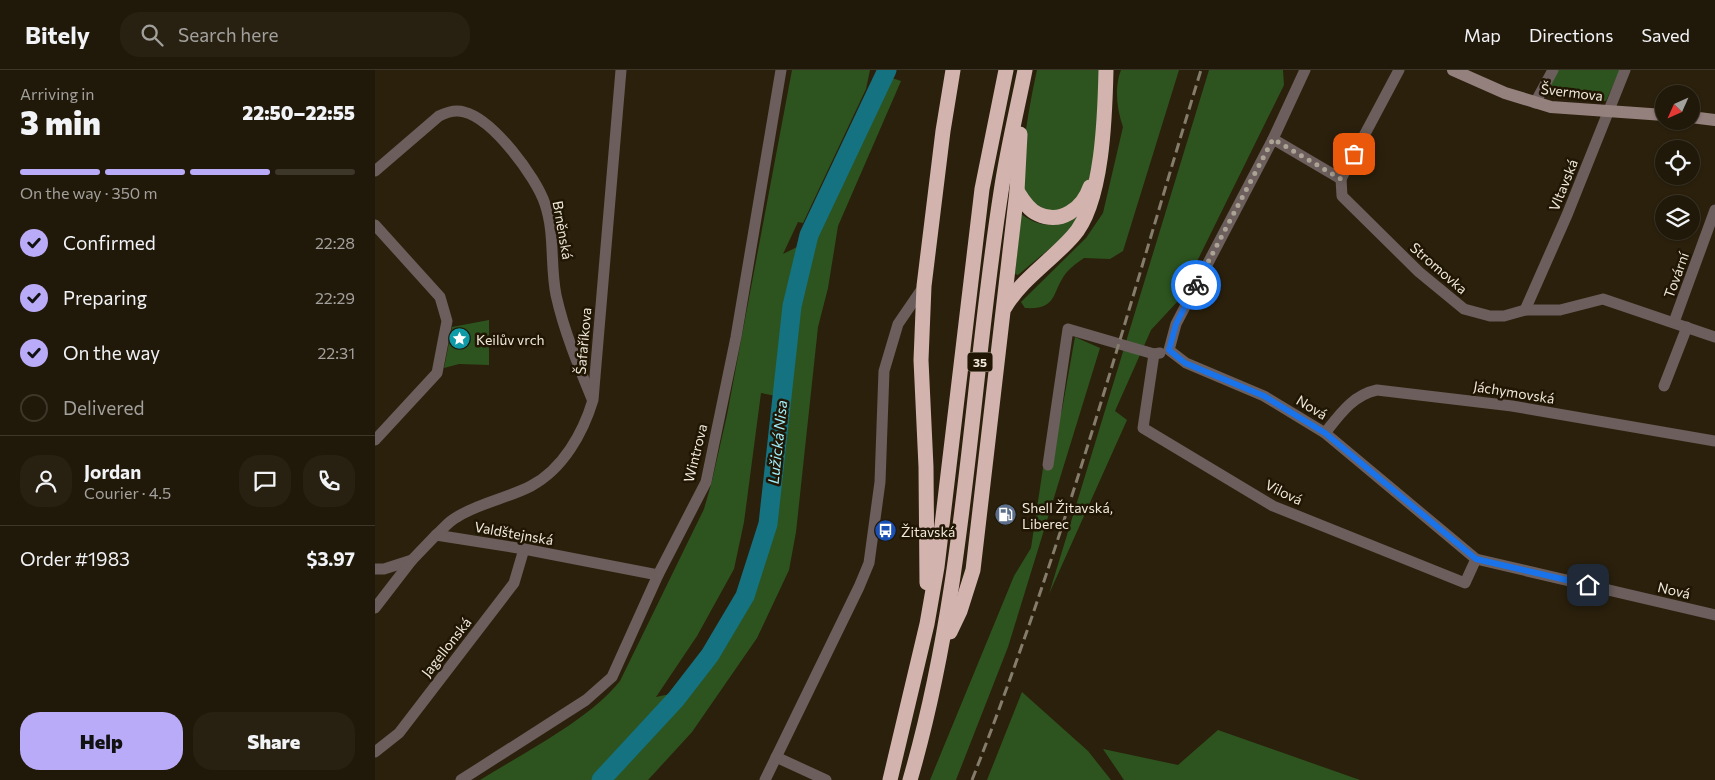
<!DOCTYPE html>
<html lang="en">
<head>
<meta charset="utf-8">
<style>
  :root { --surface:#201809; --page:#282112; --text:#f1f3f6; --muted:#a2a09c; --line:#3d372a; --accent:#b9abf7 }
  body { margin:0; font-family:Commissioner,sans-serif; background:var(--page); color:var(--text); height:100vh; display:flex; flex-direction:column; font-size:19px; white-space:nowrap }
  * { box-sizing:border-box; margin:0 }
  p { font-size:16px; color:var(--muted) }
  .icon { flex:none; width:28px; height:28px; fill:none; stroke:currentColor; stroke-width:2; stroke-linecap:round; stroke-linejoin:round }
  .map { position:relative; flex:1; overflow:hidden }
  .details { display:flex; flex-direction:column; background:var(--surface); width:375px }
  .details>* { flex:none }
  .needle { width:32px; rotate:225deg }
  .controls { position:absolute; left:1280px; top:15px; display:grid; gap:10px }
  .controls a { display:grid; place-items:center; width:45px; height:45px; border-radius:50%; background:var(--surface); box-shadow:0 1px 4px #0004,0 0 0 1px var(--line); font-size:25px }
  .pin { position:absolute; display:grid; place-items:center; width:42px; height:42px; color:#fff; margin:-21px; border-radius:10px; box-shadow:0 2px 8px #0006 }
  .courier { position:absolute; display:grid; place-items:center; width:50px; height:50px; margin:-25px; border:4px solid #1a73e8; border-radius:50%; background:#fff; color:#222; box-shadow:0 1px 6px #0007 }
  .overview em { font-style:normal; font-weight:800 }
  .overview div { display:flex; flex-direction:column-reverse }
  .overview { display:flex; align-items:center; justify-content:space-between; height:85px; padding:0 20px }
  h1 { font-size:32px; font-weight:800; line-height:38px }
  .bar { display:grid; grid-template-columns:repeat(4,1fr); gap:8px 5px; align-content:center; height:60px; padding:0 20px }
  .bar i { height:6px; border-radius:4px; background:var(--line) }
  .bar .active { background:var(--accent) }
  .bar p { grid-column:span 4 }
  .line { display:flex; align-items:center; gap:12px; padding:0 20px; border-top:1px solid var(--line) }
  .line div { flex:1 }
  .round { display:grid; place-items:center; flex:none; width:52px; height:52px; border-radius:20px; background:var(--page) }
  ol { padding:0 20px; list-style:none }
  li { display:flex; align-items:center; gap:15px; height:55px }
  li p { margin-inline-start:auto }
  li .icon { padding:5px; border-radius:50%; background:var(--accent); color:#111; stroke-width:4 }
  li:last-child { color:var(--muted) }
  li i { width:28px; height:28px; border:2px solid var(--line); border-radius:50% }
  .action { display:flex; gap:10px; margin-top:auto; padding:10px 20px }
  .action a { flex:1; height:58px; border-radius:20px; background:var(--accent); color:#111; font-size:20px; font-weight:800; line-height:58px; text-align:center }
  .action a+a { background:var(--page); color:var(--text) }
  header { display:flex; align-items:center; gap:30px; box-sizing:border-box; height:70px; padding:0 25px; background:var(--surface); border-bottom:1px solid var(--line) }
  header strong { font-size:24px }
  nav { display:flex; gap:28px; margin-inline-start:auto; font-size:18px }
  .search { width:350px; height:45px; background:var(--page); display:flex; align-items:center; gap:12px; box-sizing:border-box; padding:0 18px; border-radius:20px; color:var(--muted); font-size:19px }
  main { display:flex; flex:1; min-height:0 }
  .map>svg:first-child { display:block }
</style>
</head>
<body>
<header>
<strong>Bitely</strong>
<div class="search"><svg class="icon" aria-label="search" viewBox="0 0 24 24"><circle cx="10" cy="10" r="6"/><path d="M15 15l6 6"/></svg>Search here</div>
<nav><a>Map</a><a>Directions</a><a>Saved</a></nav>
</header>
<main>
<section class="details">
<div class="overview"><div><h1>3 min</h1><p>Arriving in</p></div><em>22:50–22:55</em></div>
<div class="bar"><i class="active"></i><i class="active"></i><i class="active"></i><i></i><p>On the way · 350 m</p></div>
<ol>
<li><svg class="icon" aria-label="check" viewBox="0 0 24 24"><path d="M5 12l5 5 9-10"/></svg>Confirmed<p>22:28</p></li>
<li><svg class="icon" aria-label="check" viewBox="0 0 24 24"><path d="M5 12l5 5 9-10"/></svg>Preparing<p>22:29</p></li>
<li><svg class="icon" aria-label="check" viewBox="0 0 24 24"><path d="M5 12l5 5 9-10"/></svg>On the way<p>22:31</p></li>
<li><i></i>Delivered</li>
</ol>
<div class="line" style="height:90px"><a class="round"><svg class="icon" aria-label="person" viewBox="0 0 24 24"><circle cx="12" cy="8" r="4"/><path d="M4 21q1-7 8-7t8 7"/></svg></a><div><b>Jordan</b><p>Courier · 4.5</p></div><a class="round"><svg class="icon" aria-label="chat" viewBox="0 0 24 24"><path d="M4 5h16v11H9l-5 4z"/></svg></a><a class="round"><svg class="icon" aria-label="phone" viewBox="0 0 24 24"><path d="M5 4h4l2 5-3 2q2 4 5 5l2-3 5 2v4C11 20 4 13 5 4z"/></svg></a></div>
<div class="line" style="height:65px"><div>Order #1983</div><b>$3.97</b></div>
<div class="action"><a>Help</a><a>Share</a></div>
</section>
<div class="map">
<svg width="1340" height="710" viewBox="0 0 1340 710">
  <rect width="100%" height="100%" fill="#2b200c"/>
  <!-- green -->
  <g fill="#2d541f" fill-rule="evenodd">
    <path d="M 417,0 L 495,0 L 491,19 L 428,153 L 423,152 L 408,184 L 438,169 L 468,100 L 514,7 L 526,11 L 463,156 L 453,218 L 443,257 L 421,462 L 414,500 L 382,568 L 317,662 L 273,710 L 105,710 C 148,683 214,650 245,611 L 329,439 L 337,411 L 352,345 ZM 386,323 L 411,328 C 408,372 408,418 398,460 C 384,519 352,570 319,619 L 281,627 L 322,566 L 359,499 L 369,452 Z"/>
    <path d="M 662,0 L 724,0 C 724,27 723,99 709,120 C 702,132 689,142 675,140 C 667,139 656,134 652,128 C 639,109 657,23 662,0 Z"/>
    <path d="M 746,0 L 804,0 L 748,181 L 735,189 L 709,188 C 703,192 696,197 691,203 C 676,223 683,240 650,238 L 646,232 L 711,168 L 728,143 L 748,57 C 742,39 739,18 746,0 Z"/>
    <path d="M 834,0 L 908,0 L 909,15 L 802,232 L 776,260 L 740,341 L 752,350 L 674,524 Z"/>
    <path d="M 1183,0 L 1245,0 L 1231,31 L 1170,26 Z"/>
    <path d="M 646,144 C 665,158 682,158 702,147 L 704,149 L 686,169 L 643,205 L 640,204 Z"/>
    <path d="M 114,250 L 114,295 L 84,294 L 69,298 L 77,257 Z"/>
    <path d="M 700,267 L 725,278 L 633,577 L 581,710 L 555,710 L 639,506 L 656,478 L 668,398 L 687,340 Z"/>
    <path d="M 647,622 L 713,681 L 736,710 L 612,710 Z"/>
    <path d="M 843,660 L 985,710 L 749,710 L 728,679 L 803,695 Z"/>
  </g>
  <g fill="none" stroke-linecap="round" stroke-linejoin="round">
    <!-- river -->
    <path stroke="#157280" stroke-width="19" d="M 226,710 L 301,629 L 335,585 L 370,526 L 393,454 L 417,236 L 434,165 L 512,0"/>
    <!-- street -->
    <g stroke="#6b5e5c" stroke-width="11">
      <path d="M 930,0 L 898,69 L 801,254 L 794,280 L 811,293 L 889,326 L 950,363 L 1101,489 L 1340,545"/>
      <path d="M 1160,33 L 1178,0"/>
      <path d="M 898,69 L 966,109"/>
      <path d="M 0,101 L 64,46 C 72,42 80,39 89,42 C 118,49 161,107 170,134 C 180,163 175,195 181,225 C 189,261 203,295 217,329"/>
      <path d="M 966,109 L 967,126 L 1044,202 L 1089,239 L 1115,246 L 1129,246 L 1150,240 L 1185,240 L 1228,229 L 1340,267"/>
      <path d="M 966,109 L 1024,0"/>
      <path d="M 0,155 L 65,227 L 72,251 L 62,303 L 0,370"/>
      <path d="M 1150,240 L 1192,145 L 1250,0"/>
      <path d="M 1299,252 L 1340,140"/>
      <path d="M 779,284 L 768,358 L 898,436 L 1090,513 L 1101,489"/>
      <path d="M 1289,316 L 1312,257"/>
      <path d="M 950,363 C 965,344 978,325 1002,320 L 1137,336 L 1340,371"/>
      <path d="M 673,395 L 693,259 L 779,284 L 785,283"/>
      <path d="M 61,465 C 68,459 74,451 82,447 C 104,433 133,428 156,416 C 188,399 208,363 218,330 L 246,0"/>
      <path d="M 0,499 L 9,499 L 37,490"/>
      <path d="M 0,538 L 37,490 L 61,465 L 149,479 L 283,505"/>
      <path d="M 0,682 L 24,663 L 139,513 L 149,479"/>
      <path d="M 401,687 L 451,710"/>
      <path d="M 86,710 L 211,630 L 237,607 L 283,505 L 331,412 L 361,267 L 406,0"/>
      <path d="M 390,710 L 484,517 L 494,493 L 505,412 L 509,301 L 523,254 L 549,216"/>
    </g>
    <!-- secondary -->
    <g stroke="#94807d" stroke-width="12">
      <path d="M 1078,0 L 1130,23 L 1176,37 L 1289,45"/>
      <path d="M 1316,47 L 1340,50"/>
    </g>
    <!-- highway -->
    <g stroke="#d2b3ad" stroke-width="15">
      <path d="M 642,121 C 647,129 653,140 663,144 C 686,155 708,138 715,117"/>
      <path d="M 630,237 C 647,209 677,190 698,166 C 728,133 730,44 731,0"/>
      <path d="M 552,513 L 551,397 L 546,290 L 549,216 L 568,61 L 578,0"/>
      <path d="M 575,562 L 585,541 L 598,500 L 642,121 L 645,64"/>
      <path d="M 515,710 L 552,554 L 562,497 L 607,119 L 631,0"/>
      <path d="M 535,710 C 591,518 595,318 626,122 C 632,81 642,40 650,0"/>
    </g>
    <!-- rail -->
    <path stroke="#857c6b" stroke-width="3" stroke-dasharray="10 5" stroke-linecap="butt" d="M 597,710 C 688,479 753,238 826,0"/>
  </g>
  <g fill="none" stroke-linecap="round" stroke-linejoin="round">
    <!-- done -->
    <path stroke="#aba393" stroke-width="5" stroke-dasharray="0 9" d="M 821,215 L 898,69 L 966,109 L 979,84"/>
    <!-- route -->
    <path stroke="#1a73e8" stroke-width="6" d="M 821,215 L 801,254 L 794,280 L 810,293 L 889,326 L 950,363 L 1101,489 L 1213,515"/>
  </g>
  <!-- icons -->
  <defs>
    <symbol id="sight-disc" viewBox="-11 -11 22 22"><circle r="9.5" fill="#0f9aa8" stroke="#211604"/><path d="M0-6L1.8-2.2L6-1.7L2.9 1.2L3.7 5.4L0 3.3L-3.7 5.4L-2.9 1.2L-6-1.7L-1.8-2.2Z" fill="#fff"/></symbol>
    <symbol id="fuel-disc" viewBox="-11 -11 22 22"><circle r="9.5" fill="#5c6f8a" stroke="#211604"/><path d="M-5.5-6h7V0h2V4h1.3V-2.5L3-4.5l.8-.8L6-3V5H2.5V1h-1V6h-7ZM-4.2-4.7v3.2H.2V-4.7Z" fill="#fff"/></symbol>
    <symbol id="bus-disc" viewBox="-11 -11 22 22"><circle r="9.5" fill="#1a4fb4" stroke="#211604"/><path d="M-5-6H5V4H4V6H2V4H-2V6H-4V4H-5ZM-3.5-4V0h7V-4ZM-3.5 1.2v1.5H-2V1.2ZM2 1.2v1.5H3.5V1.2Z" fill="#fff"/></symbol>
  </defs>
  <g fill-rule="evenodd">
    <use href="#sight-disc" x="72" y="256" width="25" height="25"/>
    <use href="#fuel-disc" x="618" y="432" width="25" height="25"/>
    <use href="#bus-disc" x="498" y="448" width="25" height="25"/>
  </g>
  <g text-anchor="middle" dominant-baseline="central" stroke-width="5" stroke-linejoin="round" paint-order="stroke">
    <!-- shield labels -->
    <rect fill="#211604" stroke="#b2aa9b" stroke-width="1" x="592.5" y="282.5" width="25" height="19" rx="4"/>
    <g font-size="12" font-weight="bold" fill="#f0e9dc">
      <text x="605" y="292">35</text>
    </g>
    <!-- street labels -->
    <g font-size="14" fill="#f0e9dc" stroke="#211604">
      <text transform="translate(1197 22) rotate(7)">Švermova</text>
      <text transform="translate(1188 115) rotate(-68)">Vltavská</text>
      <text transform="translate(188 160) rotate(80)">Brněnská</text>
      <text transform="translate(1064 198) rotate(41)">Stromovka</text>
      <text transform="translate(1301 205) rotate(-70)">Tovární</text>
      <text transform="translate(208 271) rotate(-85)">Šafaříkova</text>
      <text transform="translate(1139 322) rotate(9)">Jáchymovská</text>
      <text transform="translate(937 337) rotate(31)">Nová</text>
      <text transform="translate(320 383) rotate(-76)">Wintrova</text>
      <text transform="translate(909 422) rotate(26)">Vilová</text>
      <text transform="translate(139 463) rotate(10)">Valdštejnská</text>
      <text transform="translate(1299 520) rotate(13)">Nová</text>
      <text transform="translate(71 577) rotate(-52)">Jagellonská</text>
    </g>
    <!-- poi labels -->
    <g font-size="14" fill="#f0e9dc" stroke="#211604" text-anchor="start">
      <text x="101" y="269">Keilův vrch</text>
      <text x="647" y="437">Shell Žitavská,<tspan x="647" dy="16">Liberec</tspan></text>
      <text x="526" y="461">Žitavská</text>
    </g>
    <!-- water labels -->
    <g font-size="15" font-style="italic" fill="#a0effd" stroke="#211604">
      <text transform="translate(402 372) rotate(-84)">Lužická Nisa</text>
    </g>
  </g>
</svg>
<div class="controls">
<a><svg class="needle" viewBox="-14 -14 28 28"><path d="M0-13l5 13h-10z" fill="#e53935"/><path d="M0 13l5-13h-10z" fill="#a2a09c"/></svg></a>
<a><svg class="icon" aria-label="locate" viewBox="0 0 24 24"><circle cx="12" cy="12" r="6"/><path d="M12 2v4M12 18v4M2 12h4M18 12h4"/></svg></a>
<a><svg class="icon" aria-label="layers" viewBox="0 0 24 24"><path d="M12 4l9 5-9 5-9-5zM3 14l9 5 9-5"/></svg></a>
</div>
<div class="pin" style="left:979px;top:84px;background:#ea580c"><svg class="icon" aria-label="bag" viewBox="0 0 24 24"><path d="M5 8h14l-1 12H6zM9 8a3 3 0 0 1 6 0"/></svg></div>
<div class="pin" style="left:1213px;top:515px;background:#1f2937"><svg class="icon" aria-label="home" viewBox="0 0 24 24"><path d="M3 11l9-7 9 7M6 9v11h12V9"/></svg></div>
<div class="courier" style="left:821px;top:215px"><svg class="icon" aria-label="bike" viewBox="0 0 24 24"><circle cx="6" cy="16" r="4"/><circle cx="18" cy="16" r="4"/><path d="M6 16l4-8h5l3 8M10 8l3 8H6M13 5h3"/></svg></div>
</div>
</main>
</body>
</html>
